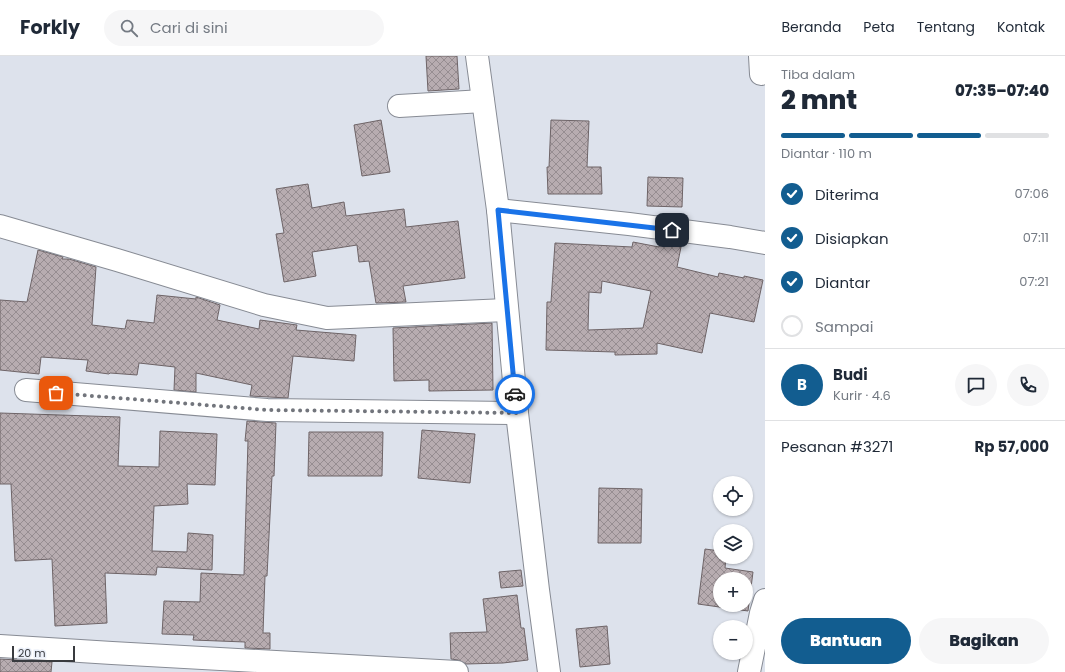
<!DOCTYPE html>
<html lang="id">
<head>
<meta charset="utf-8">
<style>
  :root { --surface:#fff; --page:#f6f6f7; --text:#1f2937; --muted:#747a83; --line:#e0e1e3; --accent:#125d90 }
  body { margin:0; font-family:Poppins,sans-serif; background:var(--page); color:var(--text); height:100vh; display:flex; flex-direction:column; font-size:15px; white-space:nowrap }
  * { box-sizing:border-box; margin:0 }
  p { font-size:13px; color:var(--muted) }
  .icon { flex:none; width:22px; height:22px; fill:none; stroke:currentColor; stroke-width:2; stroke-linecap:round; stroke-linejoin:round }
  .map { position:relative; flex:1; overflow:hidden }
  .drawer { display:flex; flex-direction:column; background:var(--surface); width:300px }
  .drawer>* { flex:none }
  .tools { position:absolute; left:713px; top:420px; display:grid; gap:8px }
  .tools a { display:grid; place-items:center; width:40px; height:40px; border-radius:50%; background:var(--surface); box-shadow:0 1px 3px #0004; font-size:20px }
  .scale { position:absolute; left:12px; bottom:10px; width:63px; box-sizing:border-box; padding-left:4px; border:2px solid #393b3f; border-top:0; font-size:11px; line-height:14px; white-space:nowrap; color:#393b3f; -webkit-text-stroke:3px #eaeff9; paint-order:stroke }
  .pin { position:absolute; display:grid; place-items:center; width:34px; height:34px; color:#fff; margin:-17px; border-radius:8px; box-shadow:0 2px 6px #0006 }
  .courier { position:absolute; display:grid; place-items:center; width:40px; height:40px; margin:-20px; border:3px solid #1a73e8; border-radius:50%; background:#fff; color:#222; box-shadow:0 1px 5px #0007 }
  .headline em { font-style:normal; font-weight:800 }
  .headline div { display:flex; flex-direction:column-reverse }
  .headline { display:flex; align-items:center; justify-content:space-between; height:68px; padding:0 16px }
  h1 { font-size:26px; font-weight:800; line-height:30px }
  .bar { display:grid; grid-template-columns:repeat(4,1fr); gap:6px 4px; align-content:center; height:48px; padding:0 16px }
  .bar i { height:5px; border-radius:3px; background:var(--line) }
  .bar .on { background:var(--accent) }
  .bar p { grid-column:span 4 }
  .line { display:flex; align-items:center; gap:10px; padding:0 16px; border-top:1px solid var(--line) }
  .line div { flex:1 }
  .round { display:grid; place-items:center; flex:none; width:42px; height:42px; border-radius:21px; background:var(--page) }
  ol { padding:0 16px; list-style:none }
  li { display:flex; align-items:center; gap:12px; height:44px }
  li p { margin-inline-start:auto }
  li .icon { padding:4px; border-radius:50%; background:var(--accent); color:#fff; stroke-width:4 }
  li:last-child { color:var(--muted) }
  li i { width:22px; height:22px; border:2px solid var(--line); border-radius:50% }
  .cta { display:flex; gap:8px; margin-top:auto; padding:8px 16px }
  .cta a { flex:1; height:46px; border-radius:24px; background:var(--accent); color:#fff; font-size:16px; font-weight:800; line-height:46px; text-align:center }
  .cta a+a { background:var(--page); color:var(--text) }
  header { display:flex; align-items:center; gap:24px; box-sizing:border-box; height:56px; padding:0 20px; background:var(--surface); border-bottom:1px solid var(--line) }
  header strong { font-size:19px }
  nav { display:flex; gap:22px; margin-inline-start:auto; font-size:14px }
  .search { width:280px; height:36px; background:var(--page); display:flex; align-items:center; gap:10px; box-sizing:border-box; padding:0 14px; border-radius:22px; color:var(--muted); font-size:15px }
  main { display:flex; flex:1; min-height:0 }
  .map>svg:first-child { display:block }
</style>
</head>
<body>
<header>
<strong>Forkly</strong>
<div class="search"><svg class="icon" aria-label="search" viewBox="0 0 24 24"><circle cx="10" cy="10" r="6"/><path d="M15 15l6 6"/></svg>Cari di sini</div>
<nav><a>Beranda</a><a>Peta</a><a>Tentang</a><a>Kontak</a></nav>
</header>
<main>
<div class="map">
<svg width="765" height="616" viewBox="0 0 765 616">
  <defs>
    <pattern id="building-cross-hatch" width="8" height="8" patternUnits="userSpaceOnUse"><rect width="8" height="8" fill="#b7acb0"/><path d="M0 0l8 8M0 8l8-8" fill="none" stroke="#968d91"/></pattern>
  </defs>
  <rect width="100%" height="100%" fill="#dde2ec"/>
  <!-- building -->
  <g fill="url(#building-cross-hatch)" stroke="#6e6467" fill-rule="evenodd">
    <path d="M 426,0 L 457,0 L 459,33 L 428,35 Z"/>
    <path d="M 381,64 L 390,116 L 362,120 L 354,69 Z"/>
    <path d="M 551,64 L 589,65 L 587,111 L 601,111 L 602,138 L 548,138 L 547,111 L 549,111 Z"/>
    <path d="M 648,121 L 683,122 L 682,151 L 647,150 Z"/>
    <path d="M 308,128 L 312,152 L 344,146 L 346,160 L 404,153 L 406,171 L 458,165 L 465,222 L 403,230 L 406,246 L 376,247 L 369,205 L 359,206 L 357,189 L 312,196 L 316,220 L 284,226 L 276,178 L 284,177 L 276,133 Z"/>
    <path d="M 633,186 L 659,191 L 660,187 L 681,191 L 677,211 L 718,221 L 719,217 L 744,222 L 744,220 L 763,224 L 754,266 L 710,257 L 702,297 L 657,287 L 657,298 L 615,299 L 615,296 L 546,294 L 547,246 L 551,246 L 555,187 L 632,191 ZM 602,225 L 651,235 L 643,272 L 588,274 L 589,236 L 601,237 Z"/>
    <path d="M 38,194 L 63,201 L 62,203 L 69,203 L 96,211 L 92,269 L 125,273 L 127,264 L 154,267 L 157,239 L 196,243 L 196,241 L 220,249 L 217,264 L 259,273 L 260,264 L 297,269 L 296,274 L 356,279 L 354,305 L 293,300 L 288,342 L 250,340 L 252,329 L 196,317 L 196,336 L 174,334 L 175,311 L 139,307 L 137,319 L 110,317 L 109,318 L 86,315 L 88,304 L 41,301 L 39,318 L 0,314 L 0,244 L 27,246 Z"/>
    <path d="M 492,267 L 493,334 L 429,335 L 429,324 L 394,325 L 393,272 Z"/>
    <path d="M 0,357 L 120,361 L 118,410 L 159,411 L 160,375 L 217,378 L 215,429 L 187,428 L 188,448 L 154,450 L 152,495 L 187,496 L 188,477 L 213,479 L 212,514 L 157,511 L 156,519 L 105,517 L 107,567 L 55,570 L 52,503 L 15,505 L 11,428 L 0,428 Z"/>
    <path d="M 247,365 L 276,367 L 274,420 L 272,420 L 267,520 L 265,520 L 263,577 L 270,577 L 270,593 L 245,592 L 245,586 L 193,584 L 194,579 L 162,578 L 164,545 L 200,546 L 201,517 L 244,519 L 248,385 L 245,385 Z"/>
    <path d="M 422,374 L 475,378 L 470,427 L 418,422 Z"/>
    <path d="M 309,376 L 383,376 L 382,420 L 308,420 Z"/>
    <path d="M 599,432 L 642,433 L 641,487 L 598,487 Z"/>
    <path d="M 705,493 L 720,495 L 720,501 L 726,501 L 725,512 L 753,516 L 748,555 L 698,548 ZM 720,523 L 746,523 L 746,549 L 720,549 Z"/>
    <path d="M 521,514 L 523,530 L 501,532 L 499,516 Z"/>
    <path d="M 517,539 L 521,572 L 524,572 L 528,604 L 503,607 L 466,608 L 458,604 L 451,603 L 450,577 L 487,576 L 483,543 Z"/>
    <path d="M 607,570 L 610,608 L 580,611 L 576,573 Z"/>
    <path d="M 0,603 L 52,606 L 51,616 L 0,616 Z"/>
  </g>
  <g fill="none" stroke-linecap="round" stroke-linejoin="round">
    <defs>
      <g id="minor">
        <path d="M 477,0 L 498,154 L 517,357 L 538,534 L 549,616"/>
        <path d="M 760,0 L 761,18"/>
        <path d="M 399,50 L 483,45"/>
        <path d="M 498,154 L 629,168 L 730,181 L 765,187"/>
        <path d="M 0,170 L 117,204 L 264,249 L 327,262 L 506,254"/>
        <path d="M 26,334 L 267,354 L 517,357"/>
        <path d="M 0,590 L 112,597 L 457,616"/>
        <path d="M 749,616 L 761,557 L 765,544"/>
      </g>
    </defs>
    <!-- minor casing -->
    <use href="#minor" stroke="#878b94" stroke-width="24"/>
    <!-- minor -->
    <use href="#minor" stroke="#fff" stroke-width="22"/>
  </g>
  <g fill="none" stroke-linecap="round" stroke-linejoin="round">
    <!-- done -->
    <path stroke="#72757c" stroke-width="4" stroke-dasharray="0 7.2" d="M 56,337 L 267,354 L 517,357 L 515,338"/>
    <!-- route -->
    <path stroke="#1a73e8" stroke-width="5" d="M 515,338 L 498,154 L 672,174"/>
  </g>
</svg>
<div class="tools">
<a><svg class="icon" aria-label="locate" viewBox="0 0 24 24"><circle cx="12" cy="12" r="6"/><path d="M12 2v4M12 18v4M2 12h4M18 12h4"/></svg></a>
<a><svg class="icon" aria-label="layers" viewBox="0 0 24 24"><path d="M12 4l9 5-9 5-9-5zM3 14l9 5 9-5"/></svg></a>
<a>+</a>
<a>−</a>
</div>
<div class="scale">20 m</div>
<div class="pin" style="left:56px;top:337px;background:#ea580c"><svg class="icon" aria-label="bag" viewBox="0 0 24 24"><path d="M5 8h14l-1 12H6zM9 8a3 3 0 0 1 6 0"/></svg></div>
<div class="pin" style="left:672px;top:174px;background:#1f2937"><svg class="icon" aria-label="home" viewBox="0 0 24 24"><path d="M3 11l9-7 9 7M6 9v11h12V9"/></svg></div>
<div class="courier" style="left:515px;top:338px"><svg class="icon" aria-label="car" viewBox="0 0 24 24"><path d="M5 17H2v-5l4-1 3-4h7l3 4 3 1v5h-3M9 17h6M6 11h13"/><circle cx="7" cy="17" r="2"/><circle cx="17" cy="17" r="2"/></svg></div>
</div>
<section class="drawer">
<div class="headline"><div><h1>2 mnt</h1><p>Tiba dalam</p></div><em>07:35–07:40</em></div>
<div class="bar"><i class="on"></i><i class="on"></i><i class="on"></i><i></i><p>Diantar · 110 m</p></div>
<ol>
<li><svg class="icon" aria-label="check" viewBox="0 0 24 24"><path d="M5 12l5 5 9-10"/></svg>Diterima<p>07:06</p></li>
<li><svg class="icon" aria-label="check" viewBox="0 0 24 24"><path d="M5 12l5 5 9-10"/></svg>Disiapkan<p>07:11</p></li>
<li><svg class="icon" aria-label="check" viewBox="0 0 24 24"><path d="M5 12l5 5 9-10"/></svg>Diantar<p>07:21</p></li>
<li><i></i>Sampai</li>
</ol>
<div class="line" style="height:72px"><b class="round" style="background:var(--accent);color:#fff">B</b><div><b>Budi</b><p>Kurir · 4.6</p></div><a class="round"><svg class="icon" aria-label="chat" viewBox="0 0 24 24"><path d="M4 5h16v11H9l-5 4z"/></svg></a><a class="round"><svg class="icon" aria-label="phone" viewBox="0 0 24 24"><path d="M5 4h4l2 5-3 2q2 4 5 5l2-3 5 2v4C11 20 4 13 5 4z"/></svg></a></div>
<div class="line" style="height:52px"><div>Pesanan #3271</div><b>Rp 57,000</b></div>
<div class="cta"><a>Bantuan</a><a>Bagikan</a></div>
</section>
</main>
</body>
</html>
